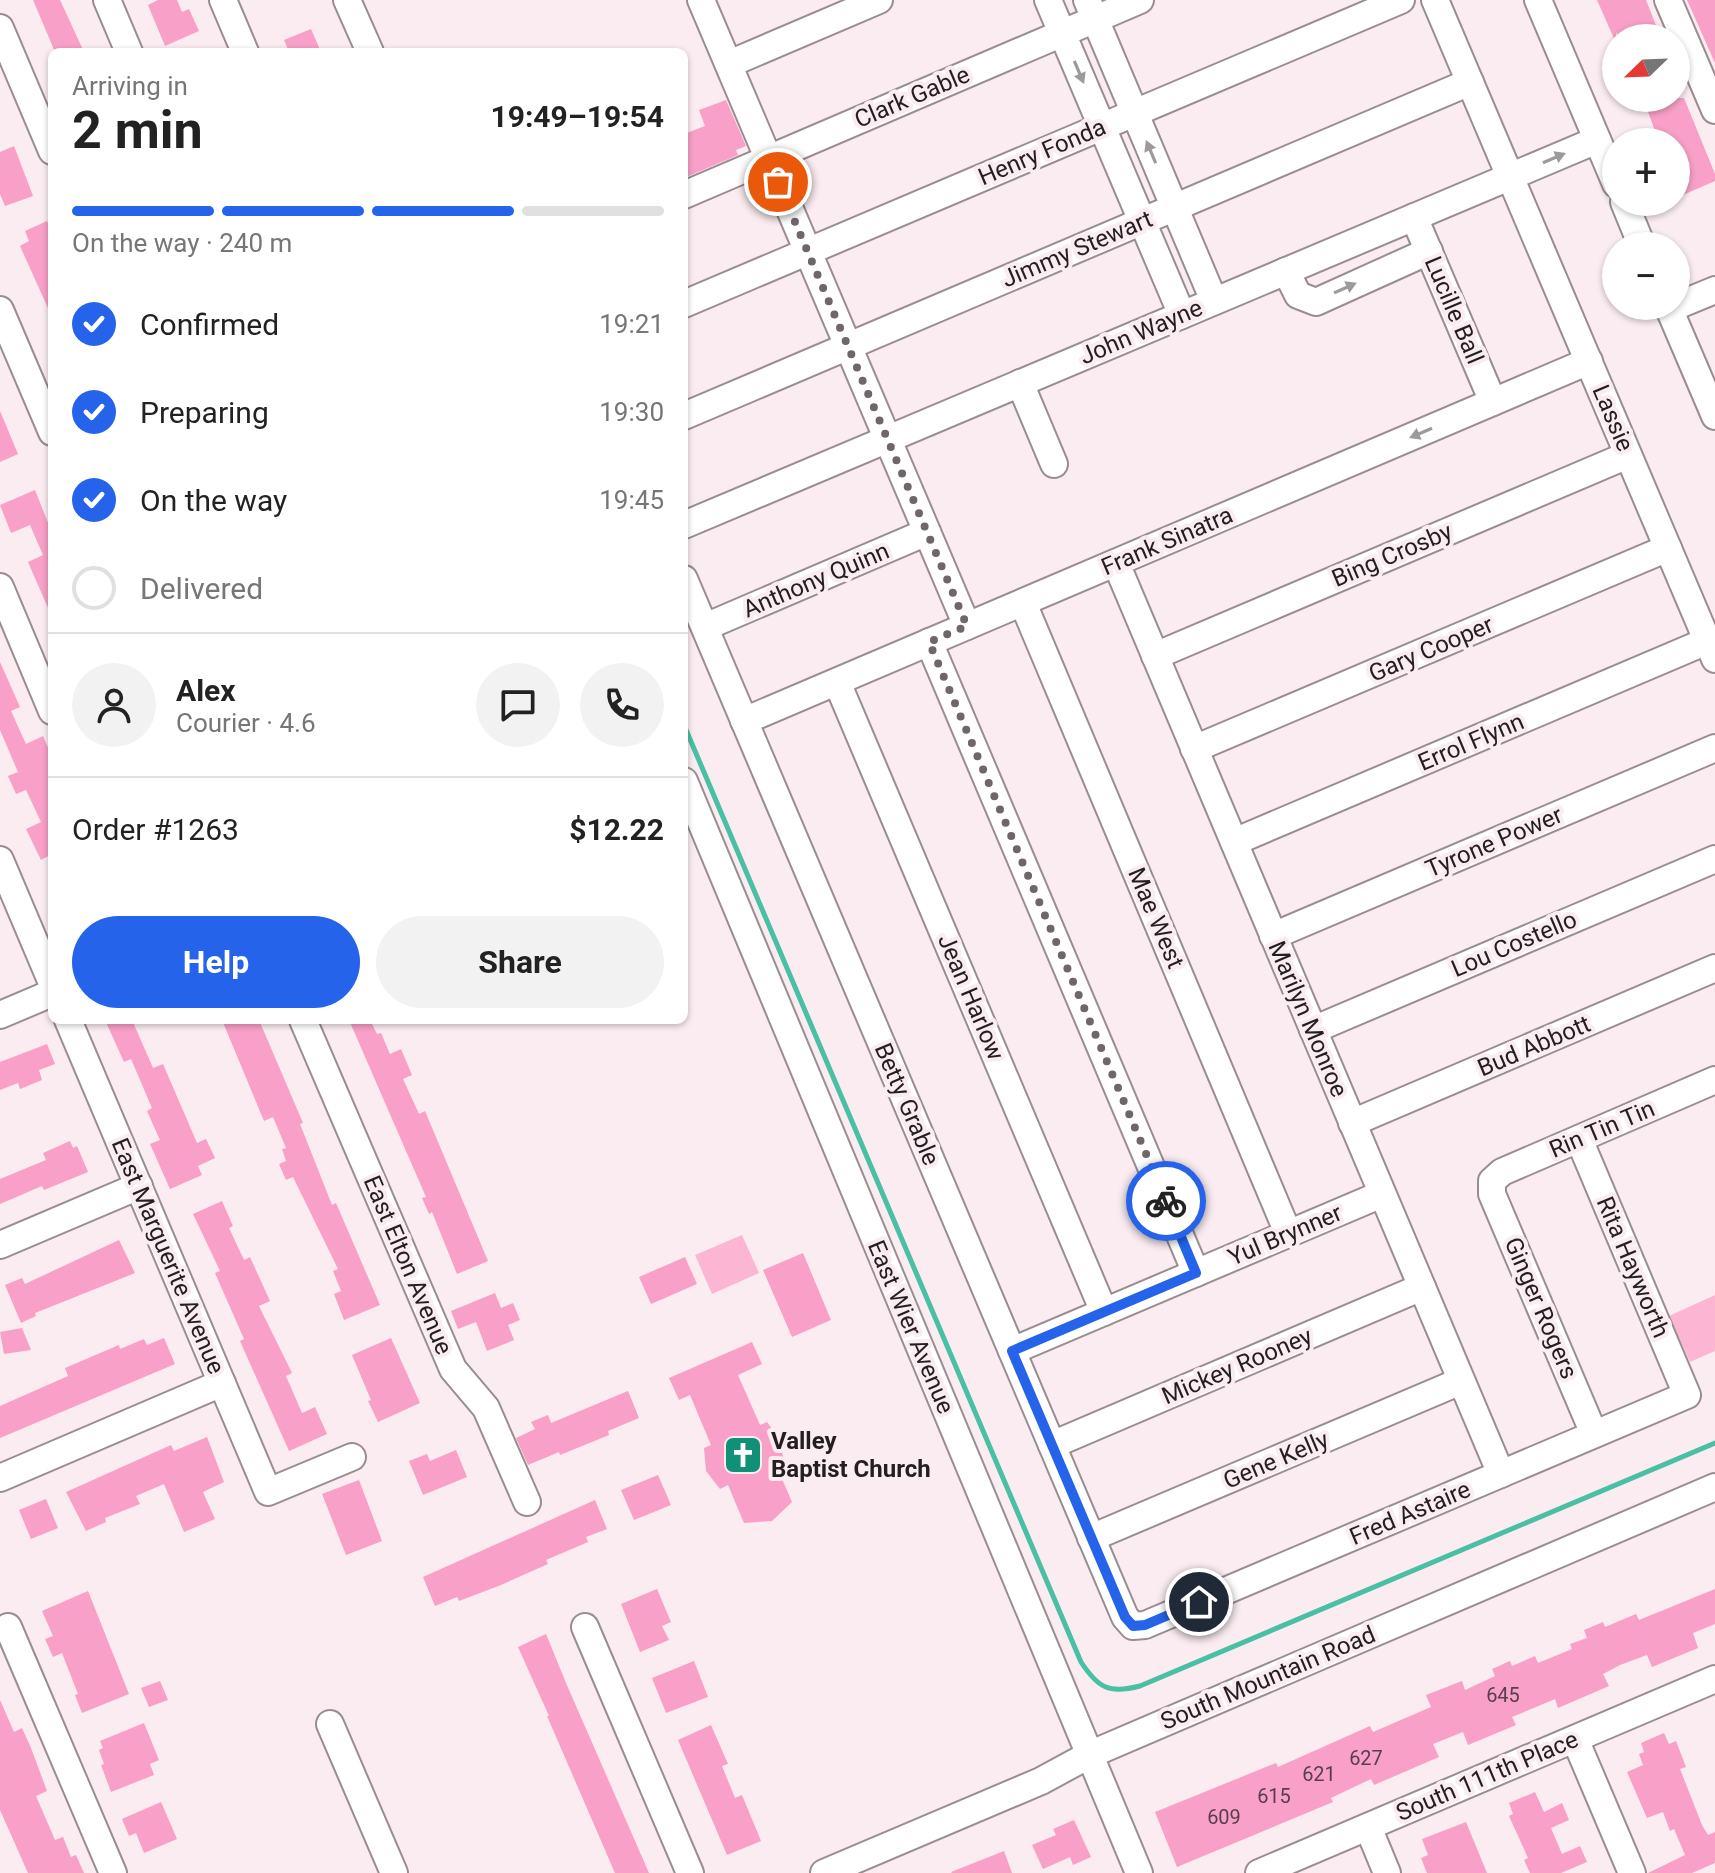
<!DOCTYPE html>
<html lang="en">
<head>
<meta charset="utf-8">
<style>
  :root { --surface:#fff; --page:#f2f2f2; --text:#222; --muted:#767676; --line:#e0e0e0; --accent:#2563eb }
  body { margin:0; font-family:Roboto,sans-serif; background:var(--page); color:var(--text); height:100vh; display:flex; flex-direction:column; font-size:30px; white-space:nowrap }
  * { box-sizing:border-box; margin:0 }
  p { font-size:26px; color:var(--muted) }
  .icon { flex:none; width:44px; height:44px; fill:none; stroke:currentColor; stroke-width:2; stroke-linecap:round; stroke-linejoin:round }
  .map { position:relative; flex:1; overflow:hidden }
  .panel { position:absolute; left:48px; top:48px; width:640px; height:976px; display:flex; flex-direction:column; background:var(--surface); border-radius:12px; box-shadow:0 2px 6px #0004 }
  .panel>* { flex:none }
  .needle { width:52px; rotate:247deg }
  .fabs { position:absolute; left:1602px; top:24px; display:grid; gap:16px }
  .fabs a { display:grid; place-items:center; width:88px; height:88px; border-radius:50%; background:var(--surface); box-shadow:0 2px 6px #0004; font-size:40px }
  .pin { position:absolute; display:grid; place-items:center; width:68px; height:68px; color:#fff; margin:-34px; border:4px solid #fff; border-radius:50%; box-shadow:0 2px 8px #0007 }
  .courier { position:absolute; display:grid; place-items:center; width:80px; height:80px; margin:-40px; border:6px solid #2563eb; border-radius:50%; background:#fff; color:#222; box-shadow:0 2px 10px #0007 }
  .overview em { font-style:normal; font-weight:700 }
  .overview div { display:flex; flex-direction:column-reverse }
  .overview { display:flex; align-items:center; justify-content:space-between; height:136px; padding:0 24px }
  h1 { font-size:52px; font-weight:700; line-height:60px }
  .bar { display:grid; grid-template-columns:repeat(4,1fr); gap:12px 8px; align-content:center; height:96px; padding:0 24px }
  .bar i { height:10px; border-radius:6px; background:var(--line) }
  .bar .selected { background:var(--accent) }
  .bar p { grid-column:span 4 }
  .line { display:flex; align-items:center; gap:20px; padding:0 24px; border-top:2px solid var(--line) }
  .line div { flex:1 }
  .round { display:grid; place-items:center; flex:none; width:84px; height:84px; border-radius:42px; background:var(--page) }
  ol { padding:0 24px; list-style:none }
  li { display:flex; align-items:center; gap:24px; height:88px }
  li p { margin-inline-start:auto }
  li .icon { padding:8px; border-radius:50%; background:var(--accent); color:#fff; stroke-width:4 }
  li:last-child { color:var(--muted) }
  li i { width:44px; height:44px; border:4px solid var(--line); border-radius:50% }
  .primary-button { display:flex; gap:16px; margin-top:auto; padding:16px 24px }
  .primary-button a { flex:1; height:92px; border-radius:48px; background:var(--accent); color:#fff; font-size:32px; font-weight:700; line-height:92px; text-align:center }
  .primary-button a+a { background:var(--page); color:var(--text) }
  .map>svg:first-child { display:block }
</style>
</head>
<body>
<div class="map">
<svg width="1715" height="1873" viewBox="0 0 1715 1873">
  <rect width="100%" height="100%" fill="#faecf1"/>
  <!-- green -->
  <g fill="#fcb6d3">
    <path d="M 742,1235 L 759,1273 L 712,1294 L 695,1255 Z"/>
    <path d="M 1715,1295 L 1715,1351 L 1690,1362 L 1669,1316 Z"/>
  </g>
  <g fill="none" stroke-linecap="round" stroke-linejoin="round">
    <!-- stream -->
    <path stroke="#49c0a3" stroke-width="5" d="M 684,725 L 1081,1662 C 1098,1688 1109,1694 1140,1686 L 1715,1443"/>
  </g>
  <!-- building -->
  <g fill="#f8a0c7">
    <path d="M 33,0 L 60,0 L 84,52 L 55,52 Z"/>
    <path d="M 158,0 L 177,0 L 182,12 L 189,9 L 199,31 L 165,46 L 148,5 Z"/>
    <path d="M 1597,0 L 1646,0 L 1661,38 L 1618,38 L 1616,32 L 1616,43 Z"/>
    <path d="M 1687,0 L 1715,0 L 1715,63 Z"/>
    <path d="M 311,29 L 321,52 L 289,52 L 284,40 Z"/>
    <path d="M 1643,98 L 1684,98 L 1715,174 L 1715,181 L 1676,198 L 1676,142 L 1659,142 Z"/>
    <path d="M 726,100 L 746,146 L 736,150 L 738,155 L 684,178 L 684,134 L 705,126 L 699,110 Z"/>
    <path d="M 14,146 L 33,196 L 5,206 L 0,194 L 0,152 Z"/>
    <path d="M 47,221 L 52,232 L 52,317 L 20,246 L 29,241 L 25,231 Z"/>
    <path d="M 0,411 L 18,454 L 0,462 Z"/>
    <path d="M 35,490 L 52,533 L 52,617 L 28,562 L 43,555 L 30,525 L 11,533 L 0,505 Z"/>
    <path d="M 0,662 L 20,707 L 11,711 L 26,744 L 43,736 L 52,757 L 52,854 L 41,860 L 26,829 L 41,822 L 26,790 L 16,794 L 8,776 L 18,772 L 0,730 Z"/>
    <path d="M 105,1020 L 132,1020 L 153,1068 L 163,1064 L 197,1143 L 206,1139 L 215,1158 L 198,1166 L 202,1175 L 170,1189 L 150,1144 L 160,1140 L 147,1111 L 152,1108 L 131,1059 L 124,1062 Z"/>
    <path d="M 222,1020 L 259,1020 L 303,1123 L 300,1124 L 332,1205 L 336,1203 L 380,1305 L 344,1320 L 334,1294 L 341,1291 L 333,1271 L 338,1269 L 293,1177 L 286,1180 L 279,1164 L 286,1161 L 282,1149 L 286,1148 L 273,1117 L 264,1121 Z"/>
    <path d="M 349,1020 L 370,1020 L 377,1034 L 381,1033 L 390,1054 L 401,1049 L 412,1075 L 403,1079 L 419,1114 L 425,1111 L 488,1261 L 457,1274 L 432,1212 L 429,1214 L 422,1198 L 426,1197 Z"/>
    <path d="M 47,1044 L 55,1064 L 39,1070 L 42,1080 L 20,1089 L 18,1083 L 0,1090 L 0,1062 Z"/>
    <path d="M 70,1141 L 73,1148 L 77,1146 L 88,1172 L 44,1190 L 42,1186 L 0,1204 L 0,1179 L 46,1160 L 43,1153 Z"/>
    <path d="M 222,1201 L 233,1226 L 229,1228 L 244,1260 L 250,1257 L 270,1301 L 259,1306 L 292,1373 L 286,1376 L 302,1413 L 315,1407 L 327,1434 L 289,1451 L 240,1341 L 244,1339 L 215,1273 L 220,1271 L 193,1214 Z"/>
    <path d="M 119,1240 L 135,1273 L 35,1313 L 36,1316 L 21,1323 L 5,1285 L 22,1278 L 25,1284 Z"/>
    <path d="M 803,1253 L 831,1320 L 792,1337 L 763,1270 Z"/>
    <path d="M 685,1257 L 697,1284 L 651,1304 L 639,1277 Z"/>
    <path d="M 495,1293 L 501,1308 L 513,1303 L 520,1320 L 508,1325 L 514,1340 L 487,1351 L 476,1322 L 458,1329 L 451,1311 Z"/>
    <path d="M 22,1328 L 31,1350 L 4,1354 L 0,1332 Z"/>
    <path d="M 164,1338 L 175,1364 L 0,1438 L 0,1406 L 68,1376 L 65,1368 L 119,1345 L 120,1349 L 144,1339 L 147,1345 Z"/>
    <path d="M 391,1338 L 420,1403 L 378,1422 L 368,1401 L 371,1400 L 352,1355 Z"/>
    <path d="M 752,1342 L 762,1364 L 738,1375 L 760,1425 L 767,1422 L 780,1440 L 784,1462 L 776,1465 L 792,1502 L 772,1521 L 744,1523 L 728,1485 L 720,1489 L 706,1471 L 704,1448 L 711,1445 L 690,1395 L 679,1400 L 669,1378 Z"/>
    <path d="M 628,1391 L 639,1418 L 608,1431 L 609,1435 L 560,1455 L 559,1452 L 528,1465 L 516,1438 L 535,1429 L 531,1422 L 548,1415 L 551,1423 Z"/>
    <path d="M 207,1437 L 224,1482 L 203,1492 L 215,1519 L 184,1532 L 164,1484 L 136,1496 L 140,1504 L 105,1518 L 106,1522 L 86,1531 L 66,1492 L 171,1445 L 174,1451 Z"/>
    <path d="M 456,1450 L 467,1477 L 423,1495 L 409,1461 L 427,1454 L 430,1461 Z"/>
    <path d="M 658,1475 L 671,1505 L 634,1520 L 621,1490 Z"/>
    <path d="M 359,1480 L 382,1541 L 346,1555 L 322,1494 Z"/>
    <path d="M 46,1499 L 58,1528 L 31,1539 L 19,1510 Z"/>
    <path d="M 595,1500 L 607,1529 L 586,1537 L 588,1542 L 546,1560 L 548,1564 L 501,1585 L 459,1601 L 457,1597 L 435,1606 L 423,1577 Z"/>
    <path d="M 657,1589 L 671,1622 L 662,1626 L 669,1640 L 640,1652 L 621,1604 Z"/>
    <path d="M 1715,1589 L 1715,1624 L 1693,1633 L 1698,1648 L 1652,1667 L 1647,1655 L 1620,1665 L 1603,1674 L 1609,1686 L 1558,1708 L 1555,1699 L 1512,1717 L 1516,1725 L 1468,1745 L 1463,1732 L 1433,1744 L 1439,1757 L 1374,1785 L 1371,1779 L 1331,1798 L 1333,1802 L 1177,1867 L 1155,1812 L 1276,1763 L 1278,1767 L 1370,1726 L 1373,1732 L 1431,1707 L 1426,1695 L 1462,1681 L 1465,1690 L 1495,1676 L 1492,1669 L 1510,1661 L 1512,1666 L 1535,1656 L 1538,1663 L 1572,1649 L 1570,1644 L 1587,1638 L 1584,1630 L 1603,1622 L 1605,1627 L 1636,1614 L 1639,1620 Z"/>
    <path d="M 88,1591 L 129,1694 L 82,1713 L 75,1695 L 78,1694 L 62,1653 L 53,1657 L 45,1639 L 53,1636 L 42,1611 Z"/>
    <path d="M 546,1634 L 566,1683 L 649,1873 L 615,1873 L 547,1716 L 549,1716 L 518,1647 Z"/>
    <path d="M 694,1661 L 708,1697 L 666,1713 L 652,1678 Z"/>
    <path d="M 160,1681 L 168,1700 L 149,1707 L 141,1688 Z"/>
    <path d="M 0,1700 L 14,1732 L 22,1728 L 31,1748 L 47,1791 L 36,1796 L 55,1840 L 63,1837 L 71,1857 L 76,1855 L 84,1873 L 28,1873 L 0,1810 Z"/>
    <path d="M 144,1723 L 159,1760 L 150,1764 L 154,1775 L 111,1792 L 101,1765 L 104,1764 L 99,1750 L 103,1748 L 100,1741 Z"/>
    <path d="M 711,1725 L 728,1764 L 722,1766 L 735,1798 L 742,1795 L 761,1841 L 727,1855 L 678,1740 Z"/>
    <path d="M 1664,1733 L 1669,1744 L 1676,1741 L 1686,1767 L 1680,1769 L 1702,1825 L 1708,1835 L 1715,1832 L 1715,1863 L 1692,1873 L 1648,1873 L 1685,1855 L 1674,1829 L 1670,1831 L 1663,1812 L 1647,1818 L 1627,1772 L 1643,1765 L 1639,1754 L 1644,1752 L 1641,1743 Z"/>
    <path d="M 1535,1792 L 1544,1812 L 1562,1803 L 1569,1820 L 1551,1828 L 1562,1854 L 1580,1846 L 1587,1862 L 1561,1873 L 1530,1873 L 1524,1860 L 1528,1858 L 1509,1816 L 1513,1814 L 1509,1803 Z"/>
    <path d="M 161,1802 L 177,1839 L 144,1853 L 136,1833 L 129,1836 L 122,1819 Z"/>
    <path d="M 1074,1820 L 1091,1857 L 1073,1865 L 1070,1857 L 1043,1869 L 1032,1845 L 1056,1835 L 1053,1829 Z"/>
    <path d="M 1466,1822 L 1487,1873 L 1427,1873 L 1421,1858 L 1428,1855 L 1422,1839 Z"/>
    <path d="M 1004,1851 L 1012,1873 L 952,1873 L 951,1872 Z"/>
  </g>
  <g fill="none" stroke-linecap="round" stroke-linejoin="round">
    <defs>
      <g id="minor">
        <path d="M 107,0 L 129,52"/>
        <path d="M 223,0 L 245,52"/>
        <path d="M 347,0 L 370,52"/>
        <path d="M 701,0 L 967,626"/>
        <path d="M 1048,0 L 1182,315"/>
        <path d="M 1087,0 L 1214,301"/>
        <path d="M 1435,0 L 1715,659"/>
        <path d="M 1538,0 L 1616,184"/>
        <path d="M 1668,0 L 1715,110"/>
        <path d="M 0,28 L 52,151"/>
        <path d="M 729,64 L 879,0"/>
        <path d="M 684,195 L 1140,0"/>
        <path d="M 1624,202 L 1642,246"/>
        <path d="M 1414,217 L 1493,402"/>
        <path d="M 1286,271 L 1298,295 L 1316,302 L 1429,251"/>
        <path d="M 684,304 L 1401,0"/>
        <path d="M 1668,306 L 1715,416"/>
        <path d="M 1669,309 L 1715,290"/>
        <path d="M 0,310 L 52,432"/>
        <path d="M 1020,383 L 1054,464"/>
        <path d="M 684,416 L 1470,82"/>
        <path d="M 684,525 L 1597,140"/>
        <path d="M 1116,563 L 1501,1474"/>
        <path d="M 684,579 L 1125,1617 L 1133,1626 L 1145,1625 L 1687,1395 L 1579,1139"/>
        <path d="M 0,587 L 52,711"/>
        <path d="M 1023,603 L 1288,1233"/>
        <path d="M 705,627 L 927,532"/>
        <path d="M 929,642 L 1196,1273"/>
        <path d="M 1155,656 L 1628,455"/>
        <path d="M 837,682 L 1104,1312"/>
        <path d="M 744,721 L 1589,361"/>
        <path d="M 1194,749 L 1668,548"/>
        <path d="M 684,781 L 1139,1873"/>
        <path d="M 1234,842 L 1707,641"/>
        <path d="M 0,860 L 52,983"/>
        <path d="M 1273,936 L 1715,748"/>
        <path d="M 0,1015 L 52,993"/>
        <path d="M 68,1020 L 268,1492 L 352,1457"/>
        <path d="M 303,1020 L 453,1369 L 486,1408 L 527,1502"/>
        <path d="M 1313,1030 L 1715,859"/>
        <path d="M 1352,1123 L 1715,968"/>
        <path d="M 0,1245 L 139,1186"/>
        <path d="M 1012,1351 L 1382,1194"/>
        <path d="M 1594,1434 L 1492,1194 L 1492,1181 L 1502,1172 L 1715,1080"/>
        <path d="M 1052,1445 L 1422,1287"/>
        <path d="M 0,1478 L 222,1383"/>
        <path d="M 1091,1538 L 1461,1381"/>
        <path d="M 8,1627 L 113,1873"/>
        <path d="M 585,1627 L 690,1873"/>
        <path d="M 330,1724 L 394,1873"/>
        <path d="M 1575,1739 L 1632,1873"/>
        <path d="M 1368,1827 L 1387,1873"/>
        <path d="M 824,1873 L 1041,1781 L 1089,1755 L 1715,1487"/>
        <path d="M 1259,1873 L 1715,1679"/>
      </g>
    </defs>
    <!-- minor casing -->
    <use href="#minor" stroke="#9a8d92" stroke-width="30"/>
    <!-- minor -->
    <use href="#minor" stroke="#fff" stroke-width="26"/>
  </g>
  <!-- one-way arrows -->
  <defs><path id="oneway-solid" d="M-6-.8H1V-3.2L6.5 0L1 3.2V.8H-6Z" transform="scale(2)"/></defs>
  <g fill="#9c9a9b">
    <use href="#oneway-solid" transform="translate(1079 72) rotate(67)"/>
    <use href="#oneway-solid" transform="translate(1151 152) rotate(-113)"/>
    <use href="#oneway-solid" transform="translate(1554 158) rotate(-23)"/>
    <use href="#oneway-solid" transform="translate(1345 288) rotate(-24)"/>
    <use href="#oneway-solid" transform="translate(1421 433) rotate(157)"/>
  </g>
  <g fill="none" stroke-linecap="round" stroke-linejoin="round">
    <!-- done -->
    <path stroke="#6e6669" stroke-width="8" stroke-dasharray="0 14.4" d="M 778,182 L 967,626 L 929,642 L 1166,1201"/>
    <!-- route -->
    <path stroke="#2563eb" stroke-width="10" d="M 1166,1201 L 1196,1273 L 1012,1351 L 1125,1617 L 1133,1626 L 1145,1625 L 1199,1602"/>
  </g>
  <!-- icons -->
  <defs>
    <symbol id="church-square" viewBox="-11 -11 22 22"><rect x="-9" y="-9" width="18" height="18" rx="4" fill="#109076" stroke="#faecf1"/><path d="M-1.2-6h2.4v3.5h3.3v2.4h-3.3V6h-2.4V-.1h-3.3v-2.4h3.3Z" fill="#fff"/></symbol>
  </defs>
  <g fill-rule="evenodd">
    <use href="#church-square" x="721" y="1433" width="44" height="44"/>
  </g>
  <g text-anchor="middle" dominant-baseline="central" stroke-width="8" stroke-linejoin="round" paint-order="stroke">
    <!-- number labels -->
    <g font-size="20" fill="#583e4a">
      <text x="1503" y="1695">645</text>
      <text x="1366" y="1758">627</text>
      <text x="1319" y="1774">621</text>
      <text x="1274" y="1796">615</text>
      <text x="1224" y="1817">609</text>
    </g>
    <!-- street labels -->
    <g font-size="24" fill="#231e20" stroke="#faecf1">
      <text transform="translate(912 97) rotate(-23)">Clark Gable</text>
      <text transform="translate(1042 152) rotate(-23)">Henry Fonda</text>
      <text transform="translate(1077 249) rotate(-23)">Jimmy Stewart</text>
      <text transform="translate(1454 310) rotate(67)">Lucille Ball</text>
      <text transform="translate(1141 332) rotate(-23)">John Wayne</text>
      <text transform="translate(1613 418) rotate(67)">Lassie</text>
      <text transform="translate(1167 541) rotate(-23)">Frank Sinatra</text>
      <text transform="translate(1392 555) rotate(-23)">Bing Crosby</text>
      <text transform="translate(816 580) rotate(-23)">Anthony Quinn</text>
      <text transform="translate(1431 649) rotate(-23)">Gary Cooper</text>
      <text transform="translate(1471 742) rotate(-23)">Errol Flynn</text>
      <text transform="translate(1494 842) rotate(-23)">Tyrone Power</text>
      <text transform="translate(1156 918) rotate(67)">Mae West</text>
      <text transform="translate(1514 944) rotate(-23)">Lou Costello</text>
      <text transform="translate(971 997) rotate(67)">Jean Harlow</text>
      <text transform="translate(1308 1019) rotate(67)">Marilyn Monroe</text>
      <text transform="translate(1534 1046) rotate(-23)">Bud Abbott</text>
      <text transform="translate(907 1104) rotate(67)">Betty Grable</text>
      <text transform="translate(1602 1129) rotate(-23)">Rin Tin Tin</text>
      <text transform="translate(1285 1235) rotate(-23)">Yul Brynner</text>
      <text transform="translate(168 1256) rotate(67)">East Marguerite Avenue</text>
      <text transform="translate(408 1265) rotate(67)">East Elton Avenue</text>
      <text transform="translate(1633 1267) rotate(67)">Rita Hayworth</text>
      <text transform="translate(1541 1308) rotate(67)">Ginger Rogers</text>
      <text transform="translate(911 1327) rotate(67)">East Wier Avenue</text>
      <text transform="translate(1237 1366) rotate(-23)">Mickey Rooney</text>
      <text transform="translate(1276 1460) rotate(-23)">Gene Kelly</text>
      <text transform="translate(1410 1513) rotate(-23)">Fred Astaire</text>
      <text transform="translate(1268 1678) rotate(-23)">South Mountain Road</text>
      <text transform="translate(1487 1776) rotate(-23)">South 111th Place</text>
    </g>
    <!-- poi labels -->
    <g font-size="24" font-weight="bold" fill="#231e20" stroke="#faecf1" text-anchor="start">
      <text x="771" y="1441">Valley<tspan x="771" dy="28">Baptist Church</tspan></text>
    </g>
  </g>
</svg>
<div class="fabs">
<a><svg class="needle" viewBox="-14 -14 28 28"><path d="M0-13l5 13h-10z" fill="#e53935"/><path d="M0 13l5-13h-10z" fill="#767676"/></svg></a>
<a>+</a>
<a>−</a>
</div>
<div class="pin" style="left:778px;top:182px;background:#ea580c"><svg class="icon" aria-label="bag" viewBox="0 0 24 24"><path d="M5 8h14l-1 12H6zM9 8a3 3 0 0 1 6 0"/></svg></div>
<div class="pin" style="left:1199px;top:1602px;background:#1f2937"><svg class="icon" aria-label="home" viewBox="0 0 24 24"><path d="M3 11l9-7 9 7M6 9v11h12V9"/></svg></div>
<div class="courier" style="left:1166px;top:1201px"><svg class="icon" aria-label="bike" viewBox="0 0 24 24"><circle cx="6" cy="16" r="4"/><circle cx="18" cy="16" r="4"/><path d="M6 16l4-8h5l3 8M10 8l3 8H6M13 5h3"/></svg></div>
<section class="panel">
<div class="overview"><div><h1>2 min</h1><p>Arriving in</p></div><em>19:49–19:54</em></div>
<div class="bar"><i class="selected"></i><i class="selected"></i><i class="selected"></i><i></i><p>On the way · 240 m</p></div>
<ol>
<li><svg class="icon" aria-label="check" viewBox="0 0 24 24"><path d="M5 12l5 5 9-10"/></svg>Confirmed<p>19:21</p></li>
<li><svg class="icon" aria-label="check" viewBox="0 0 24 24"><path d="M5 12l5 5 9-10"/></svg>Preparing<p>19:30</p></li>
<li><svg class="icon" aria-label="check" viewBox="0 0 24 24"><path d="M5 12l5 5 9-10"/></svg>On the way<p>19:45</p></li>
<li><i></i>Delivered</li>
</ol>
<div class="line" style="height:144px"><a class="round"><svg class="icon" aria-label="person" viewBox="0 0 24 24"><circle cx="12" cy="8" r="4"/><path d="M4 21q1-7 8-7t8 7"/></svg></a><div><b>Alex</b><p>Courier · 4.6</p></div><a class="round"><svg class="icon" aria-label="chat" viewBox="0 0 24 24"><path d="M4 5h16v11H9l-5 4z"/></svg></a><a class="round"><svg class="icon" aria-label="phone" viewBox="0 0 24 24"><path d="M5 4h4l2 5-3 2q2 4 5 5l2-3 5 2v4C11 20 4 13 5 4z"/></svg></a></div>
<div class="line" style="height:104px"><div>Order #1263</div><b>$12.22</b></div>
<div class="primary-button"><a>Help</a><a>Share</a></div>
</section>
</div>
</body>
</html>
